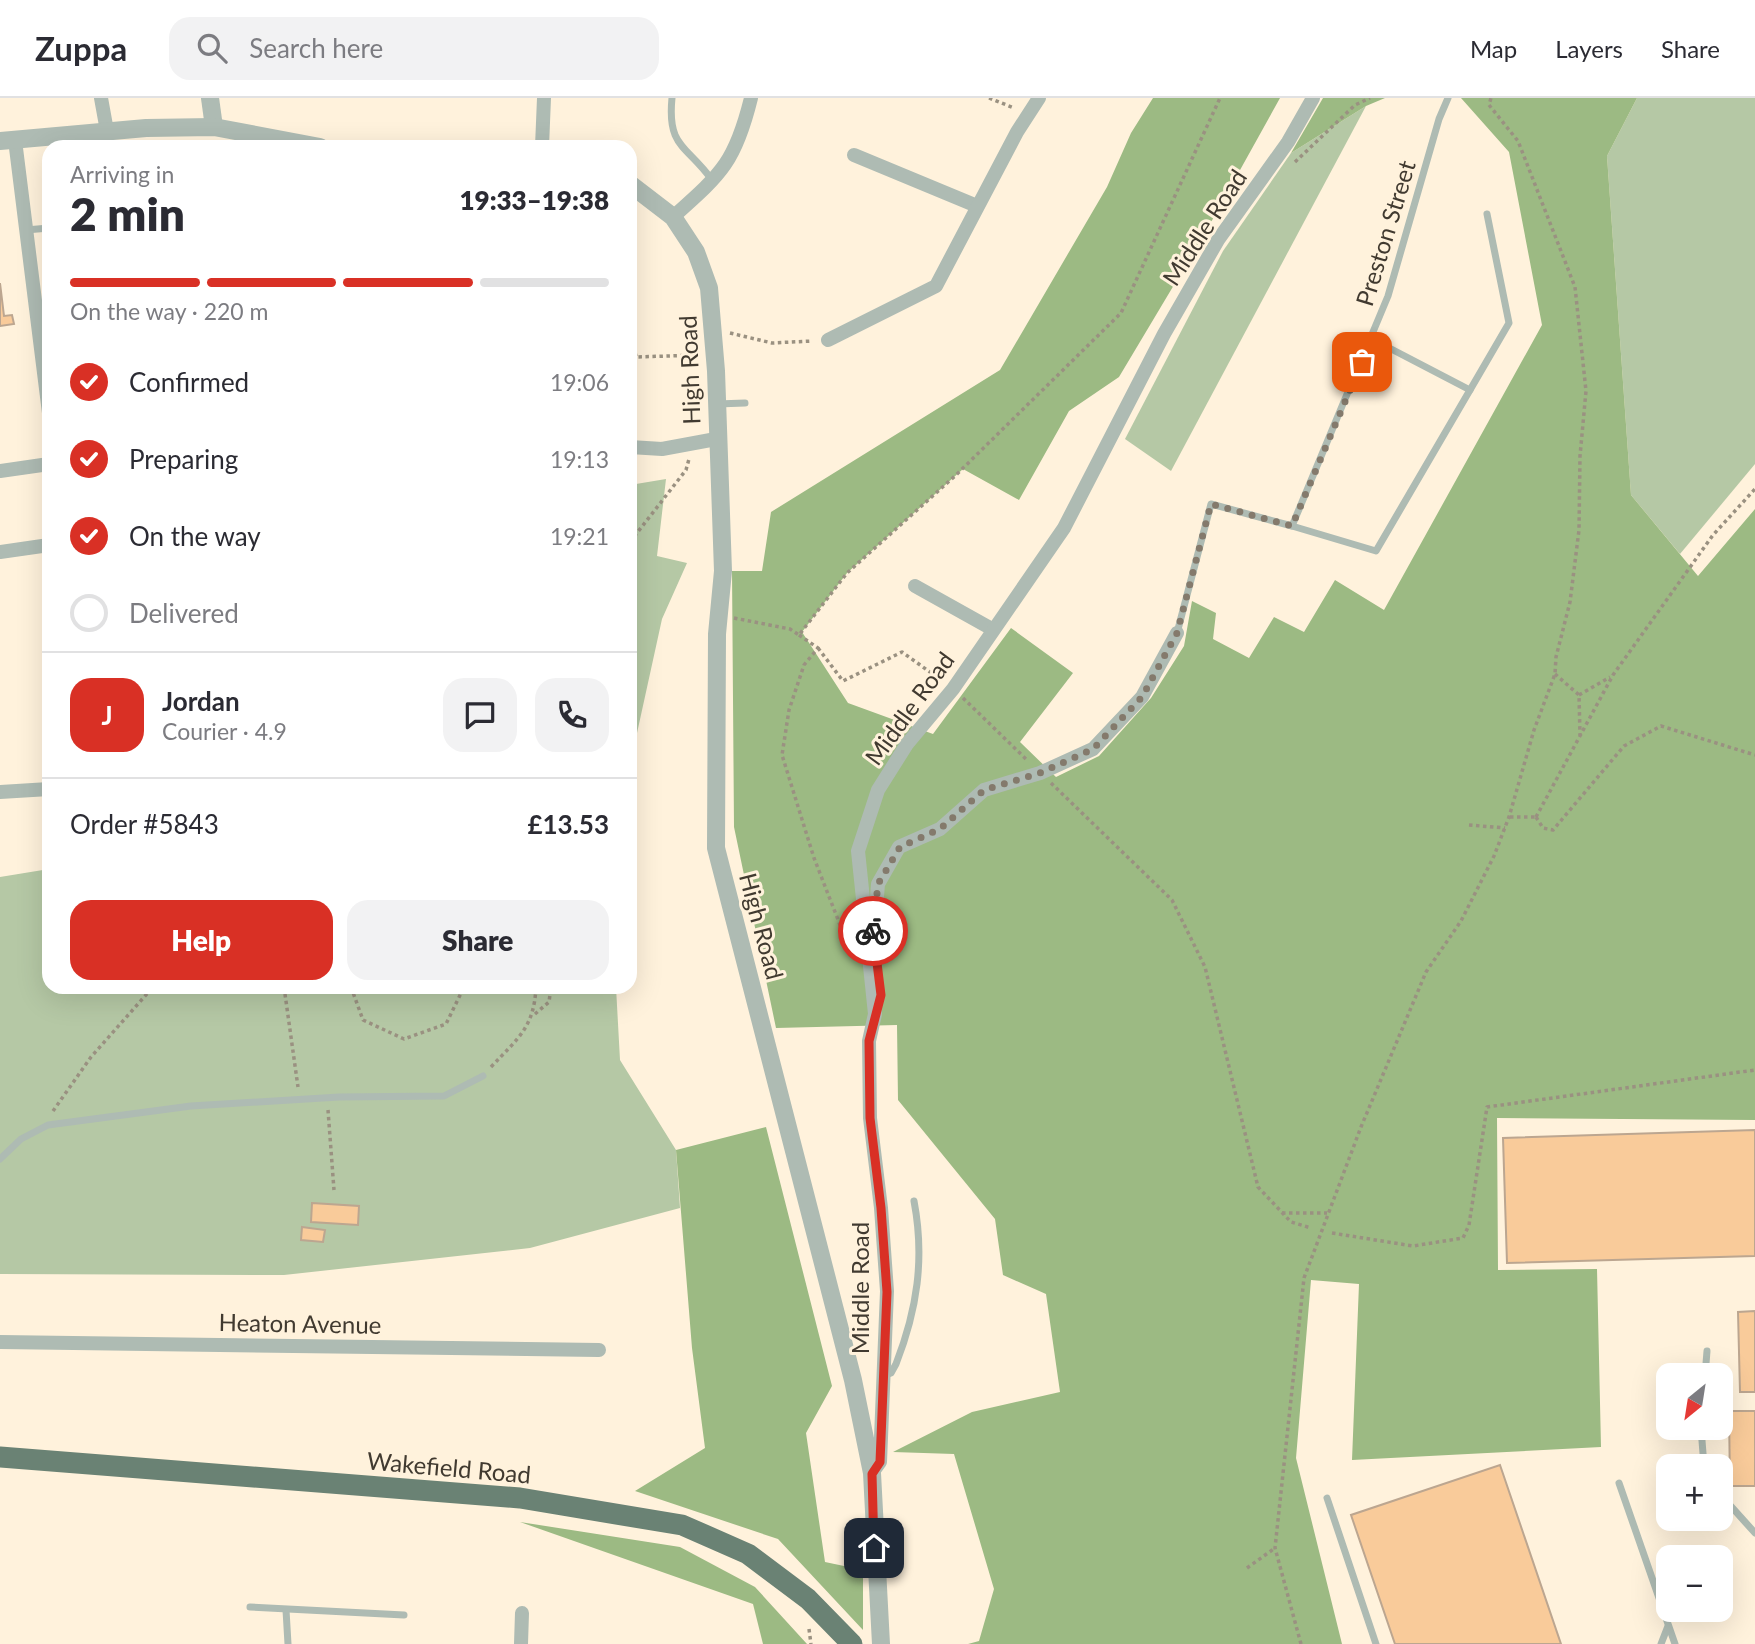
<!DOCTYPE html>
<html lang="en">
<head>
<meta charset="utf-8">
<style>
  :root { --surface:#fff; --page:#f2f2f3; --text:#2b2b33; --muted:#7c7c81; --line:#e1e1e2; --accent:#d93025 }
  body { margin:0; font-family:Lato,sans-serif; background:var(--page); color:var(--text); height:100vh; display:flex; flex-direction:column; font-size:26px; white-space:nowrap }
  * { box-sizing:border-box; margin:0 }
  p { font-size:23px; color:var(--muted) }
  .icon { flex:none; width:38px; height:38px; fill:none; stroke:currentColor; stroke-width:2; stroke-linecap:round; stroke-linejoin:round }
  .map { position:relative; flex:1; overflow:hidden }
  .drawer { position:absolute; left:42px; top:42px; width:595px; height:854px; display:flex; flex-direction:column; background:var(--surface); border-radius:21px; box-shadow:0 7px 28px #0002 }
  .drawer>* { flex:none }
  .needle { width:46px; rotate:210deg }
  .buttons { position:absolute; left:1656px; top:1265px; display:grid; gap:14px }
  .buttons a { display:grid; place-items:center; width:77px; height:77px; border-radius:14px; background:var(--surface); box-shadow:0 7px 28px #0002; font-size:35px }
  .pin { position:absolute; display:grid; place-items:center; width:60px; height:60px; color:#fff; margin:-30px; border-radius:14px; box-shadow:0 4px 10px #0006 }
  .courier { position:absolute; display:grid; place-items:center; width:70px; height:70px; margin:-35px; border:5px solid #d93025; border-radius:50%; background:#fff; color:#222; box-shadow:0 2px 9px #0007 }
  .head em { font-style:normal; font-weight:800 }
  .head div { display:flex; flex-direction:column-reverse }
  .head { display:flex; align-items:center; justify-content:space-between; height:119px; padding:0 28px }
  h1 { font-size:46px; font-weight:800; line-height:52px }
  .bar { display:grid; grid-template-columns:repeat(4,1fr); gap:10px 7px; align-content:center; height:84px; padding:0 28px }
  .bar i { height:9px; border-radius:5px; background:var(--line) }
  .bar .on { background:var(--accent) }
  .bar p { grid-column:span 4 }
  .line { display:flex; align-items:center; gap:18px; padding:0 28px; border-top:2px solid var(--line) }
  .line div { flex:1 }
  .round { display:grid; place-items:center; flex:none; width:74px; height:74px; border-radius:21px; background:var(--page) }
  ol { padding:0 28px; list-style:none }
  li { display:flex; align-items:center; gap:21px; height:77px }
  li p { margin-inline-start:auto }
  li .icon { padding:7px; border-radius:50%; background:var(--accent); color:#fff; stroke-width:4 }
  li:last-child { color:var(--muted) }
  li i { width:38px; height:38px; border:4px solid var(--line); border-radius:50% }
  .button { display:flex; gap:14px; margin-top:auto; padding:14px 28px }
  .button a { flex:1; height:80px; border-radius:21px; background:var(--accent); color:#fff; font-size:28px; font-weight:800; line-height:80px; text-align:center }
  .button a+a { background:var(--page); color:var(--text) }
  header { display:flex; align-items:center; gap:42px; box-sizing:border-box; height:98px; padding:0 35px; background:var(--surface); border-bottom:2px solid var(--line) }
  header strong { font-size:33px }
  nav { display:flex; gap:38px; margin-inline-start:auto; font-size:24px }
  .search { width:490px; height:63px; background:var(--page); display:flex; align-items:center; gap:18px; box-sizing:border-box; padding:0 24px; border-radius:21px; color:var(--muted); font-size:26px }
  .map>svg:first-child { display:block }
</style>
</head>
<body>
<header>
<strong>Zuppa</strong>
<div class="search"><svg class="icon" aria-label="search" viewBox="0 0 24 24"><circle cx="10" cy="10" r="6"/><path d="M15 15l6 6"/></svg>Search here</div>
<nav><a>Map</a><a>Layers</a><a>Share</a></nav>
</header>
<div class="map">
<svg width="1755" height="1546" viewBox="0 0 1755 1546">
  <rect width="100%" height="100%" fill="#fff2dc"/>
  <!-- green -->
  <g fill="#b5c8a5">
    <path d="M 1637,0 L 1755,0 L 1755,366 L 1680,456 L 1631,397 L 1607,58 Z"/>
    <path d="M 1366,8 L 1171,373 L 1125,341 L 1223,153 L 1291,55 Z"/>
    <path d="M 666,381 L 657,458 L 687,465 L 662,521 L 630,667 L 630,387 Z"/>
    <path d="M 49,771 L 49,889 L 616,889 L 620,962 L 676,1052 L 680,1110 L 530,1150 L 284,1177 L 0,1176 L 0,779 Z"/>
  </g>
  <!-- forest -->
  <g fill="#9cba83">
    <path d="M 1153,0 L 1280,0 L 1205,135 L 1119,279 L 1069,313 L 1019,402 L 963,371 L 847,475 L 802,534 L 848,605 L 933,636 L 1011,530 L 1073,575 L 1020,644 L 1056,679 L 1099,658 L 1151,600 L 1184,548 L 1192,503 L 1216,515 L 1213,541 L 1249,560 L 1274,519 L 1304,534 L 1335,482 L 1384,512 L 1542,227 L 1509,54 L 1461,0 L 1637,0 L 1607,58 L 1631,397 L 1698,478 L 1755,411 L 1755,1022 L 1497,1020 L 1498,1172 L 1597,1171 L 1601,1349 L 1352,1362 L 1359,1186 L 1311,1182 L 1296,1360 L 1342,1546 L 968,1546 L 979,1543 L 994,1491 L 954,1356 L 893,1354 L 972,1314 L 1060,1294 L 1046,1196 L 1003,1177 L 995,1121 L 898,1002 L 897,927 L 776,930 L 734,729 L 732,473 L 762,473 L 771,414 L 1000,272 L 1107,89 L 1131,35 Z"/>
    <path d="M 1323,0 L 1385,0 L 1366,8 L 1291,55 Z"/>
    <path d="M 766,1029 L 832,1288 L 806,1335 L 825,1464 L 863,1472 L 863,1532 L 778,1441 L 635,1393 L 705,1350 L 692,1250 L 676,1052 Z"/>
    <path d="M 520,1424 L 680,1449 L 755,1489 L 807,1546 L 763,1546 L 753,1506 Z"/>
  </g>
  <!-- building -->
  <g fill="#f9cb9a" stroke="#bca690" stroke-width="2">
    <path d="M 44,139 L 49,139 L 49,172 Z"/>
    <path d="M 0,185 L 4,218 L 12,217 L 14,226 L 0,228 Z"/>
    <path d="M 1755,1032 L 1755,1158 L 1507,1165 L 1503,1040 Z"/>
    <path d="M 312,1105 L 359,1108 L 358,1127 L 311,1124 Z"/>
    <path d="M 302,1129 L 325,1132 L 323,1144 L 301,1142 Z"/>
    <path d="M 1755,1213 L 1755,1294 L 1740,1294 L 1738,1214 Z"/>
    <path d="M 1729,1313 L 1755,1313 L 1755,1388 L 1730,1388 Z"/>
    <path d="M 1500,1367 L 1561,1546 L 1395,1546 L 1351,1417 Z"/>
  </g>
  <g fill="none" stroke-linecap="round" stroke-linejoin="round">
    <!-- path -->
    <g stroke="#9a9181" stroke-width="3.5" stroke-dasharray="3.5 3.5" stroke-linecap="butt">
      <path d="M 989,0 L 1014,10"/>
      <path d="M 1295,64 L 1355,7 L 1370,0"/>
      <path d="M 630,227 L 636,259 L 699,257"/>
      <path d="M 730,235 L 772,245 L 812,243"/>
      <path d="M 630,444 L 686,372 L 689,361"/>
      <path d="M 734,520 L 790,531 L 799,537 L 847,475 L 956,377 L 1121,215 L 1220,0"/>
      <path d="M 799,537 L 818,550 L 804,567 L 789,612 L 782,657 L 814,760 L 851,855"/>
      <path d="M 818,550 L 843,583 L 902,554 L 941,582"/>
      <path d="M 1555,576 L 1579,597 L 1580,637"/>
      <path d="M 1579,597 L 1610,579"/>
      <path d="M 963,600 L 1028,663"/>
      <path d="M 1051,685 L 1172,802 L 1205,869 L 1258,1089 L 1291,1124 L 1311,1130"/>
      <path d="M 1510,719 L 1536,719"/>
      <path d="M 1536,719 L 1613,577 L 1713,437 L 1755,391"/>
      <path d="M 1536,719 L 1543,730 L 1553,732 L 1624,648 L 1661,628 L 1755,657"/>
      <path d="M 1469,727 L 1505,730"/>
      <path d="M 284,889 L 298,989"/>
      <path d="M 351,889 L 363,922 L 404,941 L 446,926 L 464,889"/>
      <path d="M 535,916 L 549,904 L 551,889"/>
      <path d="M 491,969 C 518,940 534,930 536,889"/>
      <path d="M 328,1012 L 334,1092"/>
      <path d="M 53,1013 L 91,959 L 153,889"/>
      <path d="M 1282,1115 L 1327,1115"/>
      <path d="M 1332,1135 L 1413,1148 L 1463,1140 L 1469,1127 L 1487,1009 L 1755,972"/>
      <path d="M 1247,1470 L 1275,1450"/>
      <path d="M 809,1531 L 811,1546"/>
      <path d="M 1301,1546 L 1275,1450 L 1304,1180 L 1361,1029 L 1426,874 L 1461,823 L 1494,758 L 1509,719 L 1534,632 L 1555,576 L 1556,559 L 1570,504 L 1579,432 L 1580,358 L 1586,293 L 1575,189 L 1518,43 L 1489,7 L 1491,0"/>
    </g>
    <!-- service -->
    <g stroke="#aebbb3" stroke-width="7">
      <path d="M 672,0 C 667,50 687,47 712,82"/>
      <path d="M 26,132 L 49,130"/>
      <path d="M 1372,241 L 1470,292 L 1509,225 L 1487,116"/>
      <path d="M 717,306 L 745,305"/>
      <path d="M 1292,428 L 1376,453 L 1470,292"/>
      <path d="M 1177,535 L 1211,406 L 1292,428 L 1388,198 L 1439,21 L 1448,0"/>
      <path d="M 0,1061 L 21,1041 L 48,1027 L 191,1008 L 339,999 L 444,998 L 483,978"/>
      <path d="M 883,1278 L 891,1275 L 896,1266 C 917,1212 925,1161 914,1103"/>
      <path d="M 1705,1278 L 1707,1253"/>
      <path d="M 1701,1330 L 1704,1368"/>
      <path d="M 1619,1385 L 1675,1546"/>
      <path d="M 1720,1396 L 1755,1435"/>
      <path d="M 1327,1400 L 1376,1546"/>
      <path d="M 250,1509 L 404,1517"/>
      <path d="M 286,1512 L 288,1546"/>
      <path d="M 1661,1546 L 1668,1528"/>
    </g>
    <!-- minor -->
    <g stroke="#aebbb3" stroke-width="14">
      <path d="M 101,0 L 107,33"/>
      <path d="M 15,42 L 49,315"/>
      <path d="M 542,49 L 544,0"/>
      <path d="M 854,57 L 977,108"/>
      <path d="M 673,119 C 721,76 735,65 751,0"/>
      <path d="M 828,242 L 936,188 L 1017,34 L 1039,0"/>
      <path d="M 630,349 L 662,351 L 716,341"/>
      <path d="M 0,373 L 49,366"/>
      <path d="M 0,454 L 49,447"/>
      <path d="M 915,488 L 992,531"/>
      <path d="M 0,694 L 49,691"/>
      <path d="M 874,835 L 878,786 L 899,749 L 940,731 L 984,692 L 1040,675 L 1093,651 L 1142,599 L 1177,535"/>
      <path d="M 0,1244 L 599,1252"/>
      <path d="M 872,1375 L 880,1364 L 887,1193 L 881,1110 L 870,1020 L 869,943 L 875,916 L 858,753 L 878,692 L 907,646 L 953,591 L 1064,430 L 1164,236 L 1218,142 L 1288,44 L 1313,0"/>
      <path d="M 521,1546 L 522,1515"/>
    </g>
    <!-- tertiary -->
    <g stroke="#aebbb3" stroke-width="18">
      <path d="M 210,0 L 214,29"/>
      <path d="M 0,43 L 146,30 L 214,29 L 320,49"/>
      <path d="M 630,86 L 673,119 L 696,154 L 709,190 L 716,273 L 723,473 L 717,536 L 716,750 L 853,1282 L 872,1375 L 881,1546"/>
    </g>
    <!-- trunk -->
    <path stroke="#6a8274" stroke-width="21" d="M 0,1359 L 520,1400 L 682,1427 L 748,1456 L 808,1501 L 852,1546"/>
  </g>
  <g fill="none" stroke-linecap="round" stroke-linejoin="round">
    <!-- done -->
    <path stroke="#847a6c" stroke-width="7" stroke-dasharray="0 12.6" d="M 873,833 L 878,786 L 900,749 L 940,731 L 984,692 L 1040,675 L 1093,651 L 1142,599 L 1177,535 L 1211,406 L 1292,428 L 1362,264"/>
    <!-- route -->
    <path stroke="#d93025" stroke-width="9" d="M 873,833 L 881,897 L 869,943 L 870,1020 L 881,1110 L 887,1194 L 880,1364 L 872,1376 L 874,1450"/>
  </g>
  <g text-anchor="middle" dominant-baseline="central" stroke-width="6" stroke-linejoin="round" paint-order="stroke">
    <!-- street labels -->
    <g font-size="24" fill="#413a30" stroke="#fff2dc">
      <text transform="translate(1204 129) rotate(-57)">Middle Road</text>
      <text transform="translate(1385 135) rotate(-73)">Preston Street</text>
      <text transform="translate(689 272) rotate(-92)">High Road</text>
      <text transform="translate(909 610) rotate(-54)">Middle Road</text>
      <text transform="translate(762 828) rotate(75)">High Road</text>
      <text transform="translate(859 1190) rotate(-90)">Middle Road</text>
      <text transform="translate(300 1225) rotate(1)">Heaton Avenue</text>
      <text transform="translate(449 1369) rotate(5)">Wakefield Road</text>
    </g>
  </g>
</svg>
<div class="buttons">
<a><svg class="needle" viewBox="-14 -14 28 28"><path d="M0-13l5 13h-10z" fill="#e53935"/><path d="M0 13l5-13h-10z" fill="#7c7c81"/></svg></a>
<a>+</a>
<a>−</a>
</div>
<div class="pin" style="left:1362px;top:264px;background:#ea580c"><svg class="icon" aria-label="bag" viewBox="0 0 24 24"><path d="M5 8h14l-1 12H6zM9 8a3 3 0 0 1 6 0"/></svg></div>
<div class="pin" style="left:874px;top:1450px;background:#1f2937"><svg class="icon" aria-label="home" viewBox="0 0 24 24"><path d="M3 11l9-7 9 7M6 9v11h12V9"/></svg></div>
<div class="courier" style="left:873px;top:833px"><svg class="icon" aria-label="bike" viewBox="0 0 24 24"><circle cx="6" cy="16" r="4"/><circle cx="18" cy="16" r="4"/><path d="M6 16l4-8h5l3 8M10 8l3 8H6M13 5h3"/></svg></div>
<section class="drawer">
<div class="head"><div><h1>2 min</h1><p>Arriving in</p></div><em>19:33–19:38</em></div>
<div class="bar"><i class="on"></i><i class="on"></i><i class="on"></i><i></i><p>On the way · 220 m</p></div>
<ol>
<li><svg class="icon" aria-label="check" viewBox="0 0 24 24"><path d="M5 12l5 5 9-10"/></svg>Confirmed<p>19:06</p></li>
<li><svg class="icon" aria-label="check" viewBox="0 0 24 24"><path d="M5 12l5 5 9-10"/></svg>Preparing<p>19:13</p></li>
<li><svg class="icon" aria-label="check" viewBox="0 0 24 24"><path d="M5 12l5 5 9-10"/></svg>On the way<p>19:21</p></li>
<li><i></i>Delivered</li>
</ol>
<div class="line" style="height:126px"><b class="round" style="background:var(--accent);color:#fff">J</b><div><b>Jordan</b><p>Courier · 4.9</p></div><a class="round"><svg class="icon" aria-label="chat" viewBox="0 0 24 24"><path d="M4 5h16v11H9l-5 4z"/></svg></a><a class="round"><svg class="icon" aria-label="phone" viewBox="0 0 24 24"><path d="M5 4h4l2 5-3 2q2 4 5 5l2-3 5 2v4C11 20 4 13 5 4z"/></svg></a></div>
<div class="line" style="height:91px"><div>Order #5843</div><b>£13.53</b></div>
<div class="button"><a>Help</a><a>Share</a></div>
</section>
</div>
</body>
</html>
